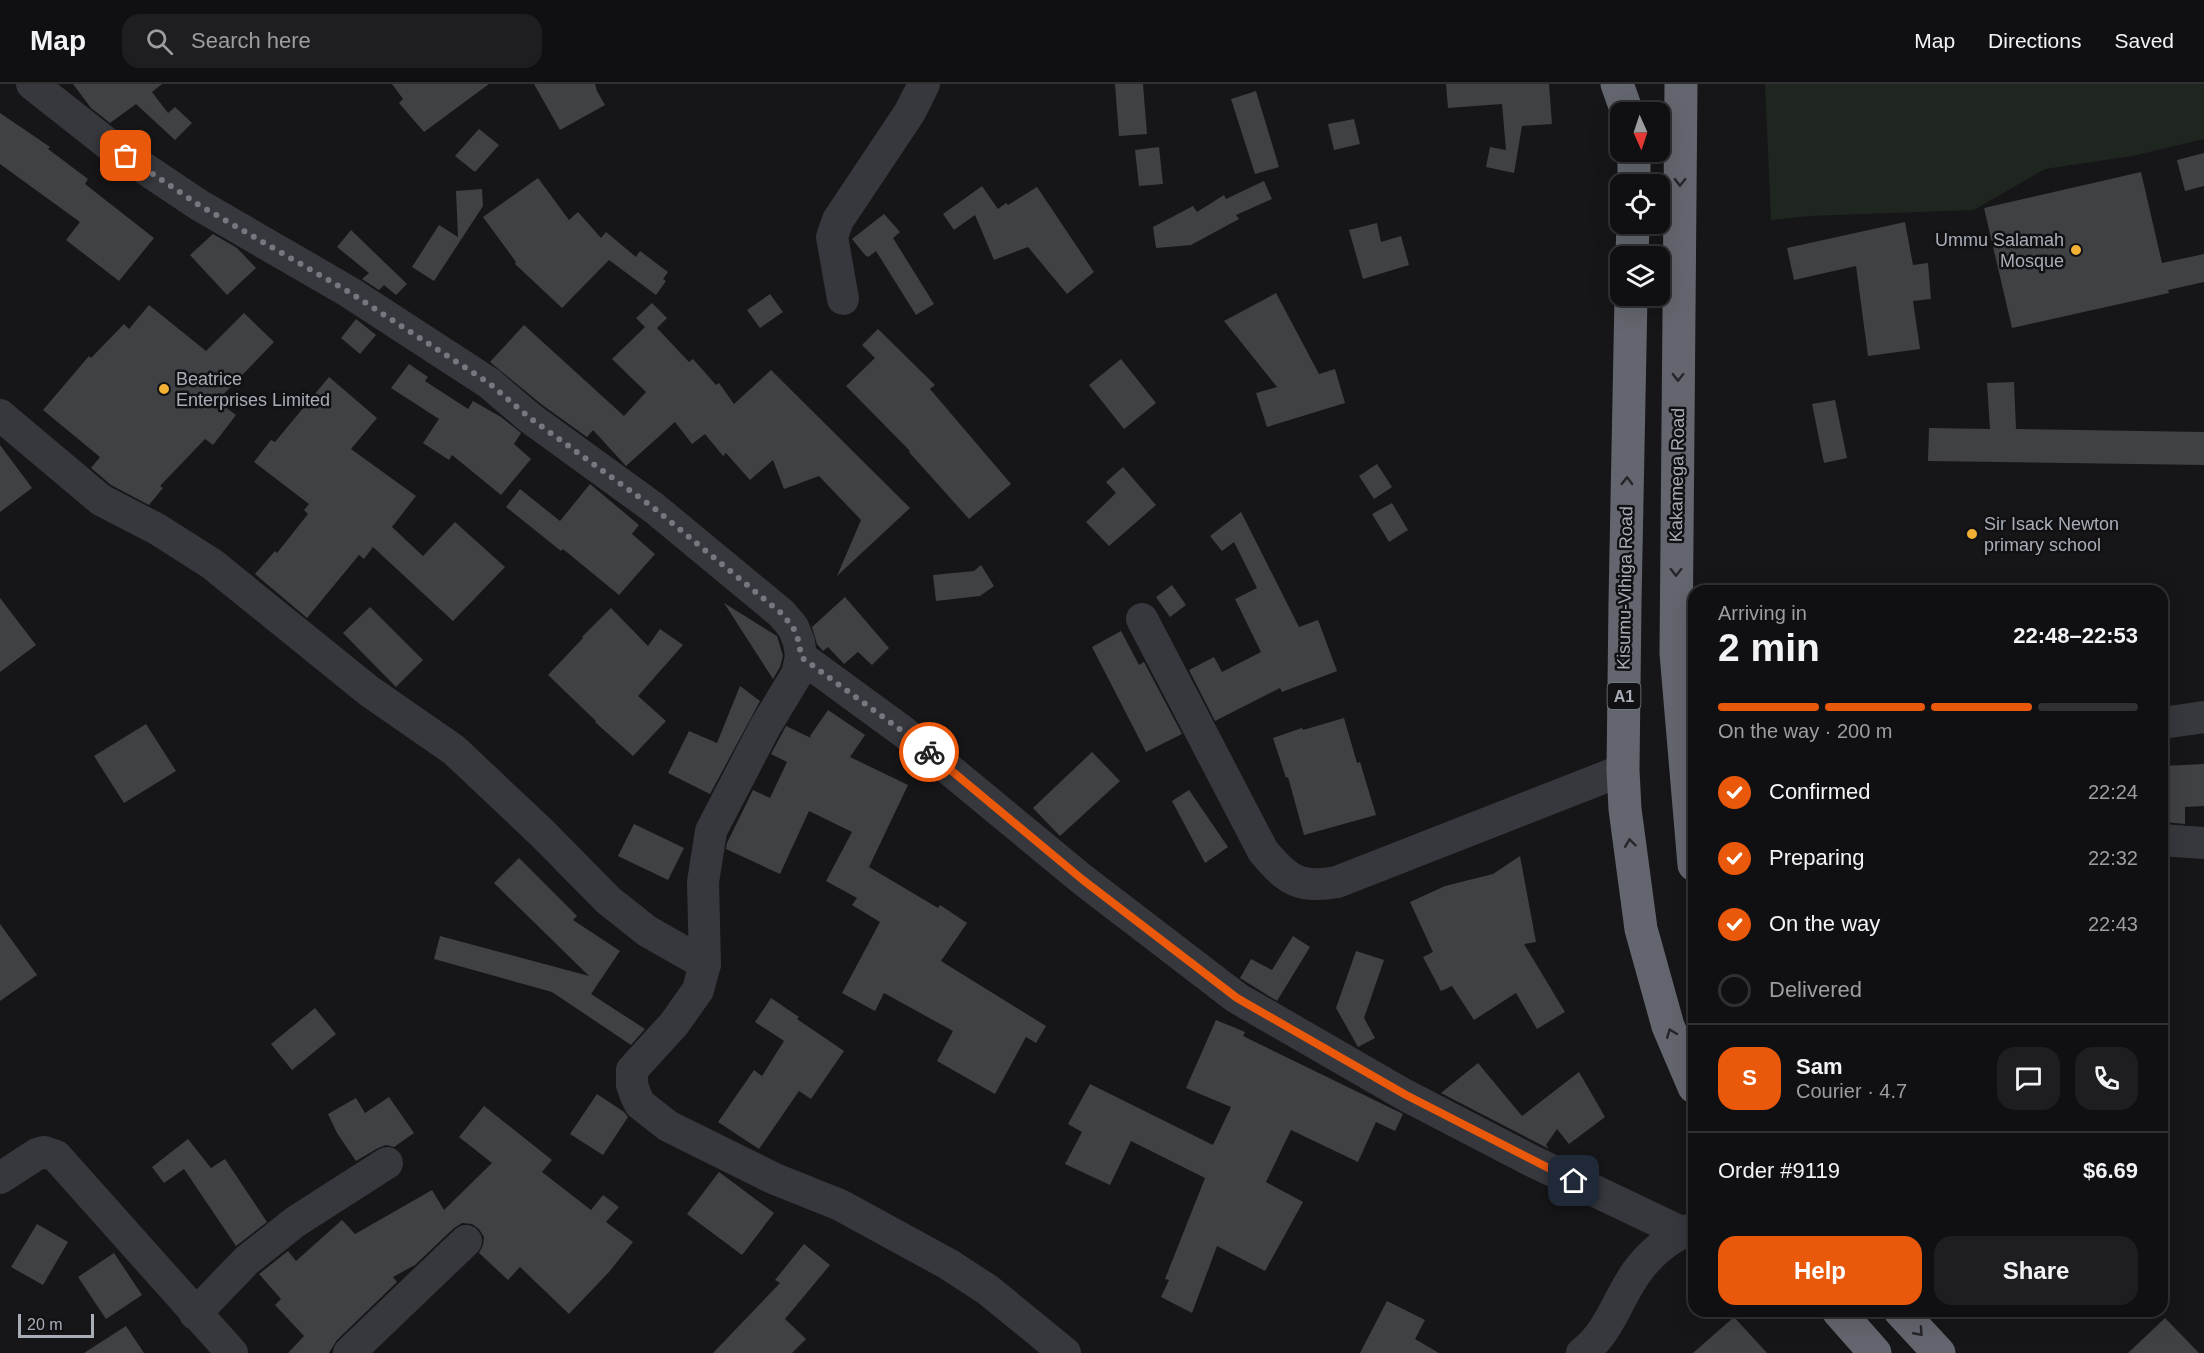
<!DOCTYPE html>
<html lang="en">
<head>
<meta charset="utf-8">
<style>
  :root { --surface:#101012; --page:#1e1e20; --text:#f1f3f6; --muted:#9c9d9f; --line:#303032; --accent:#ea580c }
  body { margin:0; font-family:Arial,sans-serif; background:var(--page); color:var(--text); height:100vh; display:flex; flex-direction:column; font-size:22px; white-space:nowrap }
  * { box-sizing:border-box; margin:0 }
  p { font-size:20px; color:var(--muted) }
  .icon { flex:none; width:33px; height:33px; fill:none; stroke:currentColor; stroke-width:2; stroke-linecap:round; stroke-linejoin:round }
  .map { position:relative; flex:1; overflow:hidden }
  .drawer { position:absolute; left:1688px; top:501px; width:480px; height:732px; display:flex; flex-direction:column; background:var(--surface); border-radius:18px; box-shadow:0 6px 24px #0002,0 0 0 2px var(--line) }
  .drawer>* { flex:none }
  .needle { width:39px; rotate:177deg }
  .buttons { position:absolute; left:1610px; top:18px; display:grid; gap:12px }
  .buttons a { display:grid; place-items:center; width:60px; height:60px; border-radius:12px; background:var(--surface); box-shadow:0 6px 24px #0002,0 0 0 2px var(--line); font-size:30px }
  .scale { position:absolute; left:18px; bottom:15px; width:76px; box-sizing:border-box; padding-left:6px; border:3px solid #a8adb8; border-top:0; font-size:16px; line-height:21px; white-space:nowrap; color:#a8adb8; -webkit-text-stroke:4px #111113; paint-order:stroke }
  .pin { position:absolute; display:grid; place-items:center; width:51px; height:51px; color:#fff; margin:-26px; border-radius:12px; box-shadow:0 3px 9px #0006 }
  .courier { position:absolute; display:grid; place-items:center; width:60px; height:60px; margin:-30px; border:4px solid #ea580c; border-radius:50%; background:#fff; color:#222; box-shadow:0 2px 8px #0007 }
  .headline em { font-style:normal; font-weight:800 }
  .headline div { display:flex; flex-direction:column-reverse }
  .headline { display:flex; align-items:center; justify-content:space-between; height:102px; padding:0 30px }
  h1 { font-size:39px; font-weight:800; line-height:45px }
  .bar { display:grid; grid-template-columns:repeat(4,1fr); gap:9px 6px; align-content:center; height:72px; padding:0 30px }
  .bar i { height:8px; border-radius:4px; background:var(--line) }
  .bar .on { background:var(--accent) }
  .bar p { grid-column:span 4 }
  .line { display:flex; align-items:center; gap:15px; padding:0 30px; border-top:2px solid var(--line) }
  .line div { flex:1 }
  .round { display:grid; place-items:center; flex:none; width:63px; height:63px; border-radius:18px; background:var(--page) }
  ol { padding:0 30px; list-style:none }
  li { display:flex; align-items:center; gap:18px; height:66px }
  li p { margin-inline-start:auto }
  li .icon { padding:6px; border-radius:50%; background:var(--accent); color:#fff; stroke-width:4 }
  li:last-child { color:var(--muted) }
  li i { width:33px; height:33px; border:3px solid var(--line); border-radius:50% }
  .primary-button { display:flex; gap:12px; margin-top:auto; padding:12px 30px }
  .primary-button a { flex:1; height:69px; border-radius:18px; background:var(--accent); color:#fff; font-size:24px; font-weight:800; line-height:69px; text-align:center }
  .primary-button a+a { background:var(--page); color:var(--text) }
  header { display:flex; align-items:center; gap:36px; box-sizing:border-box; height:84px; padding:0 30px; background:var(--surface); border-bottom:2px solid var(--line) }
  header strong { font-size:28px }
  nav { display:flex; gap:33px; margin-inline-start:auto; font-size:21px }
  .search { width:420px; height:54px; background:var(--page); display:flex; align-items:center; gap:15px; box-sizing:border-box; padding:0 21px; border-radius:18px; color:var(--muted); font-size:22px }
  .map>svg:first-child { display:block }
</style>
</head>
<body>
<header>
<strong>Map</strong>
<div class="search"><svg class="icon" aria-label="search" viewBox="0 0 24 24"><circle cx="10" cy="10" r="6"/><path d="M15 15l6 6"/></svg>Search here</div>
<nav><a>Map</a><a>Directions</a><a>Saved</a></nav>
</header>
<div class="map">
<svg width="2204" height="1269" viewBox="0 0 2204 1269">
  <rect width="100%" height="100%" fill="#161618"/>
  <!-- green -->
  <path fill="#1e261f" d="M 1765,0 L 2204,0 L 2204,55 L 2132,72 L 2045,85 L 1974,126 L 1809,132 L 1771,136 Z"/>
  <!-- building -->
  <g fill="#404145">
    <path d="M 73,0 L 162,0 L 152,8 L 168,29 L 175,23 L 192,39 L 175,56 L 136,20 L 110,39 L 91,24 Z"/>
    <path d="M 392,0 L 489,0 L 424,48 L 399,19 L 403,15 Z"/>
    <path d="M 534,0 L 595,0 L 597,7 L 605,21 L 560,46 Z"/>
    <path d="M 1115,0 L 1143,0 L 1147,50 L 1119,52 Z"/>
    <path d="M 1446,0 L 1549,0 L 1552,40 L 1522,42 L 1514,89 L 1486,83 L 1490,63 L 1506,66 L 1502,20 L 1448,24 Z"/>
    <path d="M 1256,7 L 1279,83 L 1255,90 L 1231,15 Z"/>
    <path d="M 0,29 L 50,63 L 48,65 L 88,95 L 85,100 L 154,154 L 119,197 L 66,156 L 80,138 L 0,80 Z"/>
    <path d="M 1354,35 L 1360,60 L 1334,66 L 1328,40 Z"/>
    <path d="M 479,45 L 499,61 L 475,88 L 455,72 Z"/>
    <path d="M 1159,63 L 1163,100 L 1139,102 L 1135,66 Z"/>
    <path d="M 2204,69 L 2204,102 L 2185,107 L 2177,76 Z"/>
    <path d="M 2141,88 L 2162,179 L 2204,170 L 2204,198 L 2168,206 L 2169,209 L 2012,244 L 1984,124 Z"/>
    <path d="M 538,94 L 569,136 L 578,128 L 601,154 L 606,148 L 636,173 L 640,167 L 668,188 L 663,195 L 666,197 L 656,211 L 609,176 L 562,224 L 515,180 L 516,178 L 483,133 Z"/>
    <path d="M 1264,97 L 1272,115 L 1236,131 L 1239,135 L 1191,161 L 1156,164 L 1153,143 L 1193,122 L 1197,128 L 1224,111 L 1226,115 Z"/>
    <path d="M 982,102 L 998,125 L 1006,119 L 1008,121 L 1037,103 L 1094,188 L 1067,210 L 1028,163 L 994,176 L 975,131 L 954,146 L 943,130 Z"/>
    <path d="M 482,105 L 483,122 L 434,197 L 412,183 L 439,141 L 458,153 L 456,107 Z"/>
    <path d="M 884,130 L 900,148 L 893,154 L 934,220 L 916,231 L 876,167 L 868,173 L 865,171 L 852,155 Z"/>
    <path d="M 1905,138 L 1913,181 L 1928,179 L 1931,215 L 1913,217 L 1920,265 L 1868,272 L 1856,182 L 1794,196 L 1787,164 Z"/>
    <path d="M 1377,139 L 1381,158 L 1401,152 L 1409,181 L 1363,195 L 1349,146 Z"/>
    <path d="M 351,146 L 407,200 L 396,211 L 384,201 L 379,206 L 362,195 L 369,189 L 337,163 Z"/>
    <path d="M 213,150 L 237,164 L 256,184 L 227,211 L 190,171 Z"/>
    <path d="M 1276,209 L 1319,290 L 1335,285 L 1345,319 L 1267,343 L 1256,309 L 1277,303 L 1224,237 Z"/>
    <path d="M 770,210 L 783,228 L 760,244 L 747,226 Z"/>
    <path d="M 652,219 L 667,234 L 657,244 L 689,278 L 693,275 L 716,301 L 719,299 L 734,320 L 771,286 L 910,424 L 837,492 L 861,436 L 819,392 L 784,405 L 773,376 L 750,396 L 726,369 L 723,372 L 705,350 L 692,360 L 675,338 L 626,382 L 593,346 L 587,353 L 541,320 L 490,278 L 524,241 L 624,332 L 646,308 L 612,275 L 645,243 L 636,234 Z"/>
    <path d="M 149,221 L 206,267 L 244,229 L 274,258 L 217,317 L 236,331 L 213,361 L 205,355 L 160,402 L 163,404 L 149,421 L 111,401 L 91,384 L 100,373 L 43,326 L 89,272 L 91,274 L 124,240 L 129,245 Z"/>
    <path d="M 356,235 L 376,251 L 360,270 L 341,254 Z"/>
    <path d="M 878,245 L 935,301 L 930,305 L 1011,400 L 969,435 L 909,368 L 910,367 L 846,302 L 875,274 L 862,261 Z"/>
    <path d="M 1121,275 L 1156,319 L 1124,345 L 1089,301 Z"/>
    <path d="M 409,280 L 428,293 L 425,297 L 468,325 L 473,317 L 501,333 L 521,349 L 514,360 L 531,375 L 501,411 L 452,371 L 449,376 L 423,359 L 439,335 L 391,304 Z"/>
    <path d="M 329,293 L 377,334 L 351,365 L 416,412 L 392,443 L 423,472 L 455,438 L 505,483 L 453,537 L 373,463 L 364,475 L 359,471 L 307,534 L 255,490 L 275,467 L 277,469 L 308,430 L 304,426 L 309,420 L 254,378 L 271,356 L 275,358 Z"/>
    <path d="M 2014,298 L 2016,345 L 2204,348 L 2204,381 L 1928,377 L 1929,344 L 1990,345 L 1987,299 Z"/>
    <path d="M 1835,316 L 1847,374 L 1824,379 L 1812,320 Z"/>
    <path d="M 0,361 L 32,404 L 0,428 Z"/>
    <path d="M 1377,380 L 1392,403 L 1374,415 L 1359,392 Z"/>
    <path d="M 1123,383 L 1156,421 L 1109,462 L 1086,438 L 1116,409 L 1106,398 Z"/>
    <path d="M 590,400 L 639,441 L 632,450 L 655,470 L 619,511 L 563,465 L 561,467 L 506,423 L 520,405 L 560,437 Z"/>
    <path d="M 1392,419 L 1408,446 L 1389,458 L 1372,430 Z"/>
    <path d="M 1241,428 L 1299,543 L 1318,536 L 1337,587 L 1282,608 L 1280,604 L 1215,637 L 1189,586 L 1214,573 L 1222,588 L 1261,568 L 1235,515 L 1257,504 L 1234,458 L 1222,467 L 1210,452 Z"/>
    <path d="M 981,481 L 994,502 L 980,512 L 936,517 L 933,491 L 974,487 Z"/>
    <path d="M 1172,501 L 1186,521 L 1170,533 L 1156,513 Z"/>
    <path d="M 845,513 L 889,564 L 872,581 L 858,568 L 844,580 L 828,563 L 823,567 L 817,560 L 812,543 Z"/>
    <path d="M 0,514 L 36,561 L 0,588 Z"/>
    <path d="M 724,519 L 777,552 L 783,572 L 780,583 L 773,595 Z"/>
    <path d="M 370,523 L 423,576 L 396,603 L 343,549 Z"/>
    <path d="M 611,524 L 648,562 L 660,545 L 683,561 L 638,612 L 666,637 L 633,672 L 595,638 L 596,637 L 548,591 L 583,554 L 582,553 Z"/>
    <path d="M 1121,547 L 1139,581 L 1144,578 L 1182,650 L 1146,668 L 1092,563 Z"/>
    <path d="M 740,602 L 760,617 L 710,710 L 668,689 L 689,647 L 717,659 Z"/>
    <path d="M 828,626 L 865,651 L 850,673 L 908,701 L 869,783 L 938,824 L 940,821 L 967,839 L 941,877 L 1046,942 L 1036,959 L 1026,953 L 995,1010 L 937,977 L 953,947 L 884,909 L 875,927 L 842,909 L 880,838 L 852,821 L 857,814 L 826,797 L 852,748 L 809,727 L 780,790 L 726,765 L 727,759 L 753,706 L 770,714 L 787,678 L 771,670 L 786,642 L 811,654 L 810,652 Z"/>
    <path d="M 1344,634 L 1357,679 L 1360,678 L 1376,731 L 1304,751 L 1288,693 L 1286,694 L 1273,654 L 1302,644 L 1303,646 Z"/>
    <path d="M 146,640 L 176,687 L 124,719 L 94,672 Z"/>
    <path d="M 1092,668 L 1120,697 L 1060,752 L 1033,724 Z"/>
    <path d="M 2204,680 L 2204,722 L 2185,723 L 2185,740 L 2163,738 L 2162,682 Z"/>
    <path d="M 1189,706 L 1228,763 L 1205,779 L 1172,717 Z"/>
    <path d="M 634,740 L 684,764 L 668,796 L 618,772 Z"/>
    <path d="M 1520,772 L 1536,858 L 1524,860 L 1565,928 L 1537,945 L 1516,909 L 1474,936 L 1452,902 L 1441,907 L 1423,873 L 1433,868 L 1410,818 L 1445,802 L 1493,790 Z"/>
    <path d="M 519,774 L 577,832 L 573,836 L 620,867 L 591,910 L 645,945 L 631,961 L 552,908 L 434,875 L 440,852 L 589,892 L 494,799 Z"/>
    <path d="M 0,840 L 37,891 L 0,917 Z"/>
    <path d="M 1293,852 L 1310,863 L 1277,917 L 1240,894 L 1251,875 L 1272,886 Z"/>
    <path d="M 1356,867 L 1384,876 L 1364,934 L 1375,954 L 1358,963 L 1336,924 Z"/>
    <path d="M 771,914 L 799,933 L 797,935 L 844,967 L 811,1015 L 799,1007 L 759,1065 L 718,1038 L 754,986 L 762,992 L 784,957 L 755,938 Z"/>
    <path d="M 315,924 L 336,950 L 292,986 L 271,960 Z"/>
    <path d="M 1216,936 L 1245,948 L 1243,952 L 1403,1030 L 1395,1047 L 1376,1038 L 1358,1078 L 1291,1046 L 1266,1098 L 1303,1118 L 1265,1187 L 1217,1162 L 1192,1229 L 1161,1213 L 1169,1196 L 1165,1195 L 1205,1094 L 1131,1057 L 1110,1101 L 1065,1080 L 1082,1048 L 1068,1040 L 1090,1000 L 1213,1061 L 1231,1023 L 1186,1004 Z"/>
    <path d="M 1478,979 L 1522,1032 L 1579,988 L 1605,1033 L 1569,1060 L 1557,1045 L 1546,1061 L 1549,1065 L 1441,1009 Z"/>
    <path d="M 597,1010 L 624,1028 L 628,1033 L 603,1071 L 570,1050 Z"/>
    <path d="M 389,1013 L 414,1049 L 394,1063 L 386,1061 L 378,1064 L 356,1077 L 337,1049 L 328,1030 L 356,1014 L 365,1029 Z"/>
    <path d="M 484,1022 L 552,1076 L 542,1088 L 591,1126 L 603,1111 L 619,1123 L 606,1138 L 633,1158 L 609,1188 L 569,1230 L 520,1183 L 508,1196 L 479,1169 L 483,1161 L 484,1153 L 479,1145 L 472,1140 L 462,1139 L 454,1144 L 415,1181 L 393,1193 L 397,1198 L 337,1256 L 329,1269 L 288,1269 L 304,1252 L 275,1221 L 281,1215 L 259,1190 L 288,1167 L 296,1177 L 342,1136 L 355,1150 L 432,1106 L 444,1126 L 492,1079 L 459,1053 Z"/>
    <path d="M 188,1055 L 211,1084 L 225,1075 L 267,1138 L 236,1162 L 184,1085 L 164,1099 L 152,1083 Z"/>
    <path d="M 719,1088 L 774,1129 L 742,1171 L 687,1130 Z"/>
    <path d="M 37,1140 L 68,1158 L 43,1201 L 11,1183 Z"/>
    <path d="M 804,1160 L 830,1181 L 785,1235 L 806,1255 L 792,1269 L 713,1269 L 780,1199 L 775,1196 Z"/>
    <path d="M 114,1169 L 142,1211 L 106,1235 L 78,1193 Z"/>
    <path d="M 1387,1217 L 1425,1236 L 1415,1255 L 1439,1269 L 1360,1269 Z"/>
    <path d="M 1734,1233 L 1767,1269 L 1693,1269 Z"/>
    <path d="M 2165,1234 L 2199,1269 L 2128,1269 Z"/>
    <path d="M 126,1242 L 144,1269 L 84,1269 Z"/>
  </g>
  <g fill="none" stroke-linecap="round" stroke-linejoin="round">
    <!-- street -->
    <g stroke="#37383d" stroke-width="32">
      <path d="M 32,0 L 108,60 L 199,121 L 349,208 L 489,299 L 530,334 L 654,424 L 781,529 L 793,543 L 799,558 L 801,573 L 797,590 L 765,643 L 711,747 L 703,798 L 705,880 L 698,906 L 674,940 L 632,986 L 632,1001 L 636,1012 L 640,1020 L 668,1042 L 775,1095 L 840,1121 L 948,1180 L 988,1206 L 1065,1269"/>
      <path d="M 843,215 L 832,153 L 838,136 L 910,28 L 924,0"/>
      <path d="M 0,331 L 101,416 L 157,445 L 212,480 L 369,607 L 454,666 L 542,749 L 608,816 L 647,847 L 705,880"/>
      <path d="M 1142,535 L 1263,767 C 1287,796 1299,805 1337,798 L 1623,686"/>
      <path d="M 801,573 L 905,649 L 1083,796 L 1237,914 L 1405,1011 L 1532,1077 L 1681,1148"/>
      <path d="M 2162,639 L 2204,633"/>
      <path d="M 2162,756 L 2204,759"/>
      <path d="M 0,1094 L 37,1070 L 44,1068 L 56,1072 L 232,1269"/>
      <path d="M 195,1230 L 246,1177 L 295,1138 L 387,1079"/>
      <path d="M 349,1269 L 466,1157"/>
      <path d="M 1582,1269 C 1609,1249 1617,1216 1636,1189 C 1650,1169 1671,1152 1694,1144"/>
    </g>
    <!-- highway -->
    <g stroke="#63666e" stroke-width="33">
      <path d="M 1617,0 L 1627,28"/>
      <path d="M 1681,0 L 1676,569 L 1694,781"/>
      <path d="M 1634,100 L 1634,68"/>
      <path d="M 1632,172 L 1633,140"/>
      <path d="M 1631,212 L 1625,518 L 1623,686 L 1625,725 L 1641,845 L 1668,942 L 1694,1003"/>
      <path d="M 1838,1227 L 1875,1269"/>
      <path d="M 1900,1227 L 1939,1269"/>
    </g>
  </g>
  <!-- one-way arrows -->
  <defs><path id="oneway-chevron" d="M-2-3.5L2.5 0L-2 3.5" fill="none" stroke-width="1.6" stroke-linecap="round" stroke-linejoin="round" transform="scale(1.5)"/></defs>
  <g stroke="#26262a">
    <use href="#oneway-chevron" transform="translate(1680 98) rotate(91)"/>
    <use href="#oneway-chevron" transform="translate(1678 293) rotate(91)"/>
    <use href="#oneway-chevron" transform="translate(1627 397) rotate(-89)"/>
    <use href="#oneway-chevron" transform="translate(1676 488) rotate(91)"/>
    <use href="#oneway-chevron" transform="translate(1630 759) rotate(-97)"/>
    <use href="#oneway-chevron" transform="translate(1671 949) rotate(-111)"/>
    <use href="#oneway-chevron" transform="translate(1919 1248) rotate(48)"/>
  </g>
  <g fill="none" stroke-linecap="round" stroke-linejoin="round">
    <!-- done -->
    <path stroke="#757880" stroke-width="6" stroke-dasharray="0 10.8" d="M 126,72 L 199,121 L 349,208 L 489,299 L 530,334 L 654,424 L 781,529 L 793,543 L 799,558 L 801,573 L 905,649 L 929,668"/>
    <!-- route -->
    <path stroke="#ea580c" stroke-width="8" d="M 929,668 L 1083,796 L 1237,914 L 1406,1011 L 1574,1097"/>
  </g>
  <!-- markers -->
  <g fill="#f2b134" stroke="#111113" stroke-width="2">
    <circle cx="2076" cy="166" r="6"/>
    <circle cx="164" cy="305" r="6"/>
    <circle cx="1972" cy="450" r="6"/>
  </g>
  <g text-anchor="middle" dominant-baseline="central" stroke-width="5" stroke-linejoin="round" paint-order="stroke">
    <!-- shield labels -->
    <rect fill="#111113" stroke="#7b7e86" stroke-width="1.5" x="1607.5" y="599" width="33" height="26" rx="4.5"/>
    <g font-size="16" font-weight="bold" fill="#a8adb8">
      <text x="1624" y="612">A1</text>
    </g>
    <!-- poi labels -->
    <g font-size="18" fill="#a8adb8" stroke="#111113" text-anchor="start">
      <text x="2064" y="156" text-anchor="end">Ummu Salamah<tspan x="2064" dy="21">Mosque</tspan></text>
      <text x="176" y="295">Beatrice<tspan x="176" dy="21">Enterprises Limited</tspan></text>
      <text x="1984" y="440">Sir Isack Newton<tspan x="1984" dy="21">primary school</tspan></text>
    </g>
    <!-- street labels -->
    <g font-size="18" fill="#a8adb8" stroke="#111113">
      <text transform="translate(1677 391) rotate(-89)">Kakamega Road</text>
      <text transform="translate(1625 504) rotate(-89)">Kisumu-Vihiga Road</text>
    </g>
  </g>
</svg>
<div class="buttons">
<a><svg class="needle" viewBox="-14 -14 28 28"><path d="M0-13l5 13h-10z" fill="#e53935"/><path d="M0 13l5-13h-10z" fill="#9c9d9f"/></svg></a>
<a><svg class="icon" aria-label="locate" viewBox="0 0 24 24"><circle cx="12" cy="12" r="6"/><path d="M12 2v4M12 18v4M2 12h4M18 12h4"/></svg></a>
<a><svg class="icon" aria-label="layers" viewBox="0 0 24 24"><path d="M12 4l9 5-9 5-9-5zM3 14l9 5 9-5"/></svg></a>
</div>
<div class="scale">20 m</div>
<div class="pin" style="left:126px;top:72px;background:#ea580c"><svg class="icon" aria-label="bag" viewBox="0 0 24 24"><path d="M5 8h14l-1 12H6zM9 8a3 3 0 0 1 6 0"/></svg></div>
<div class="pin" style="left:1574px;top:1097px;background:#1f2937"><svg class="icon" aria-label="home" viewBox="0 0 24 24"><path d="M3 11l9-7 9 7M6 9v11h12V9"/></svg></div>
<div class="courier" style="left:929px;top:668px"><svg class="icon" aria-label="bike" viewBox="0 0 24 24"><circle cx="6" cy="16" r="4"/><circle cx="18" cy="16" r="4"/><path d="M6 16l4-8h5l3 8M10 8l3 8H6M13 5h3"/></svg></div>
<section class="drawer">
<div class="headline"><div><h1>2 min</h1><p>Arriving in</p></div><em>22:48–22:53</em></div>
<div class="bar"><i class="on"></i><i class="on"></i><i class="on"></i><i></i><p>On the way · 200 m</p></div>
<ol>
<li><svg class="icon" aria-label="check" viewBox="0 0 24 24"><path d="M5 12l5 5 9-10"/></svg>Confirmed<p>22:24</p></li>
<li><svg class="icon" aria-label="check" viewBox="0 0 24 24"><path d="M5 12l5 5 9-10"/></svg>Preparing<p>22:32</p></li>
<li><svg class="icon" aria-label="check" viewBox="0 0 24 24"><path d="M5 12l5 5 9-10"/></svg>On the way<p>22:43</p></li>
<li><i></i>Delivered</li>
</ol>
<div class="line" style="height:108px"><b class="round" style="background:var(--accent);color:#fff">S</b><div><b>Sam</b><p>Courier · 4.7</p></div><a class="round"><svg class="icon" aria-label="chat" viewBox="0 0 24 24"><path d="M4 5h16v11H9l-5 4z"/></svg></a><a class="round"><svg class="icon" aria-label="phone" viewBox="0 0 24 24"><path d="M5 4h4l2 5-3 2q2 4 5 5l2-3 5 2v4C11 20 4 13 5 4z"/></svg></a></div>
<div class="line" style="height:78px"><div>Order #9119</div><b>$6.69</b></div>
<div class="primary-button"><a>Help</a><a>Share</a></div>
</section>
</div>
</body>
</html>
